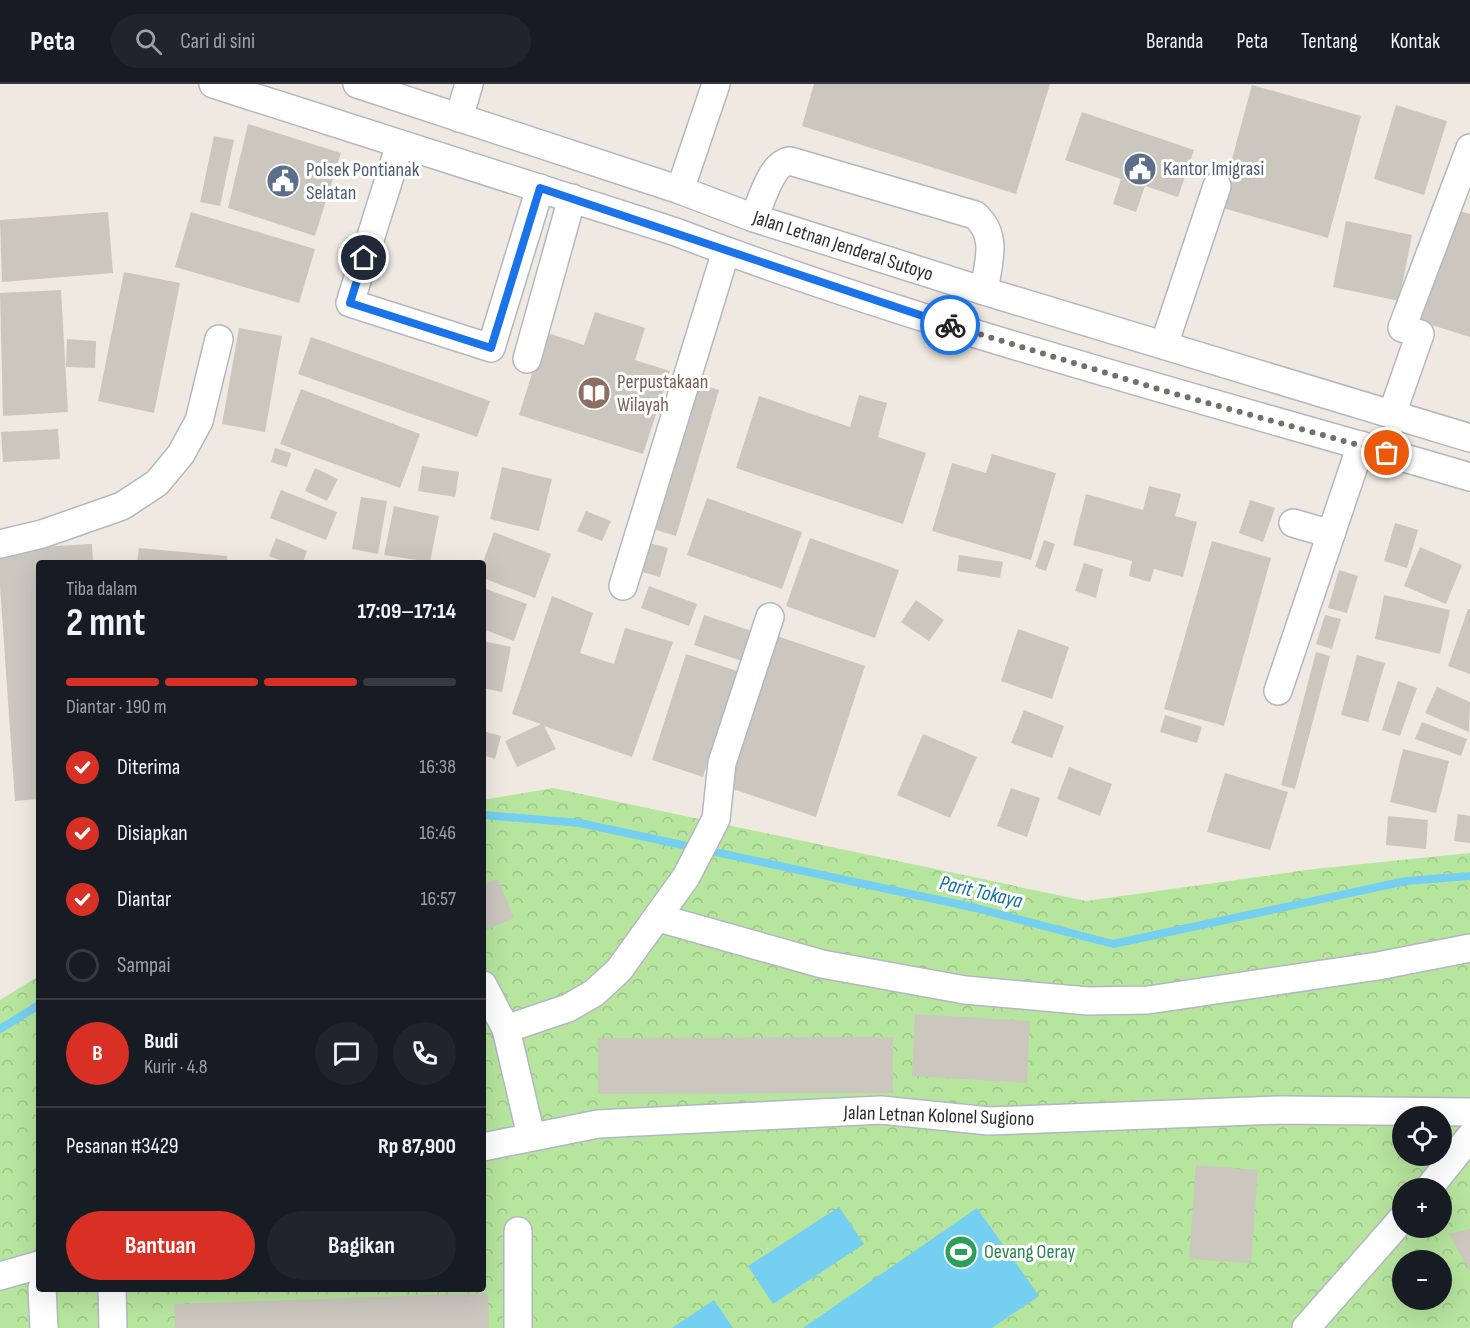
<!DOCTYPE html>
<html lang="id">
<head>
<meta charset="utf-8">
<style>
  :root { --surface:#171b24; --page:#20242c; --text:#f1f3f6; --muted:#9ea1a6; --line:#363941; --accent:#d93025 }
  body { margin:0; font-family:"Sofia Sans Condensed",sans-serif; background:var(--page); color:var(--text); height:100vh; display:flex; flex-direction:column; font-size:22px; white-space:nowrap }
  * { box-sizing:border-box; margin:0 }
  p { font-size:20px; color:var(--muted) }
  .icon { flex:none; width:33px; height:33px; fill:none; stroke:currentColor; stroke-width:2; stroke-linecap:round; stroke-linejoin:round }
  .map { position:relative; flex:1; overflow:hidden }
  .drawer { position:absolute; left:36px; top:476px; width:450px; height:732px; display:flex; flex-direction:column; background:var(--surface); border-radius:6px; box-shadow:0 6px 24px #0002 }
  .drawer>* { flex:none }
  .fabs { position:absolute; left:1392px; top:1022px; display:grid; gap:12px }
  .fabs a { display:grid; place-items:center; width:60px; height:60px; border-radius:50%; background:var(--surface); box-shadow:0 6px 24px #0002; font-size:30px }
  .pin { position:absolute; display:grid; place-items:center; width:51px; height:51px; color:#fff; margin:-26px; border:3px solid #fff; border-radius:50%; box-shadow:0 2px 6px #0007 }
  .courier { position:absolute; display:grid; place-items:center; width:60px; height:60px; margin:-30px; border:4px solid #1a73e8; border-radius:50%; background:#fff; color:#222; box-shadow:0 2px 8px #0007 }
  .headline em { font-style:normal; font-weight:700 }
  .headline div { display:flex; flex-direction:column-reverse }
  .headline { display:flex; align-items:center; justify-content:space-between; height:102px; padding:0 30px }
  h1 { font-size:39px; font-weight:700; line-height:45px }
  .bar { display:grid; grid-template-columns:repeat(4,1fr); gap:9px 6px; align-content:center; height:72px; padding:0 30px }
  .bar i { height:8px; border-radius:4px; background:var(--line) }
  .bar .on { background:var(--accent) }
  .bar p { grid-column:span 4 }
  .line { display:flex; align-items:center; gap:15px; padding:0 30px; border-top:2px solid var(--line) }
  .line div { flex:1 }
  .round { display:grid; place-items:center; flex:none; width:63px; height:63px; border-radius:32px; background:var(--page) }
  ol { padding:0 30px; list-style:none }
  li { display:flex; align-items:center; gap:18px; height:66px }
  li p { margin-inline-start:auto }
  li .icon { padding:6px; border-radius:50%; background:var(--accent); color:#fff; stroke-width:4 }
  li:last-child { color:var(--muted) }
  li i { width:33px; height:33px; border:3px solid var(--line); border-radius:50% }
  .primary-button { display:flex; gap:12px; margin-top:auto; padding:12px 30px }
  .primary-button a { flex:1; height:69px; border-radius:36px; background:var(--accent); color:#fff; font-size:24px; font-weight:700; line-height:69px; text-align:center }
  .primary-button a+a { background:var(--page); color:var(--text) }
  header { display:flex; align-items:center; gap:36px; box-sizing:border-box; height:84px; padding:0 30px; background:var(--surface); border-bottom:2px solid var(--line) }
  header strong { font-size:28px }
  nav { display:flex; gap:33px; margin-inline-start:auto; font-size:21px }
  .search { width:420px; height:54px; background:var(--page); display:flex; align-items:center; gap:15px; box-sizing:border-box; padding:0 21px; border-radius:33px; color:var(--muted); font-size:22px }
  .map>svg:first-child { display:block }
</style>
</head>
<body>
<header>
<strong>Peta</strong>
<div class="search"><svg class="icon" aria-label="search" viewBox="0 0 24 24"><circle cx="10" cy="10" r="6"/><path d="M15 15l6 6"/></svg>Cari di sini</div>
<nav><a>Beranda</a><a>Peta</a><a>Tentang</a><a>Kontak</a></nav>
</header>
<div class="map">
<svg width="1470" height="1244" viewBox="0 0 1470 1244">
  <defs>
    <pattern id="park-crowns" width="20" height="18" patternUnits="userSpaceOnUse" patternTransform="scale(1.5)"><rect width="20" height="18" fill="#b6e59e"/><path d="M2 6a3 3 0 1 1 6 0M12 15a3 3 0 1 1 6 0" fill="none" stroke="#9dc588"/></pattern>
  </defs>
  <rect width="100%" height="100%" fill="#efe9e1"/>
  <!-- park -->
  <path fill="url(#park-crowns)" fill-rule="evenodd" d="M 553,704 L 1086,817 L 1314,785 L 1470,769 L 1470,1244 L 0,1244 L 0,916 L 39,892 L 39,1204 L 483,1204 L 483,716 ZM 1402,1032 L 1442,1032 L 1442,1071 L 1402,1071 ZM 1402,1104 L 1442,1104 L 1442,1143 L 1402,1143 ZM 1402,1176 L 1442,1176 L 1442,1215 L 1402,1215 Z"/>
  <!-- water -->
  <g fill="#75cff0">
    <path d="M 839,1123 L 864,1160 L 773,1220 L 748,1182 Z"/>
    <path d="M 977,1124 L 1039,1212 L 992,1244 L 803,1244 Z"/>
    <path d="M 714,1216 L 733,1244 L 672,1244 Z"/>
  </g>
  <g fill="none" stroke-linecap="round" stroke-linejoin="round">
    <!-- stream -->
    <g stroke="#75cff0" stroke-width="8">
      <path d="M 483,731 L 580,739 L 976,824 L 1113,860 L 1406,797 L 1470,792"/>
      <path d="M 0,945 L 39,921"/>
    </g>
  </g>
  <!-- building -->
  <g fill="#cbc7bf">
    <path d="M 814,0 L 1050,0 L 1016,110 L 802,42 Z"/>
    <path d="M 1252,1 L 1361,32 L 1328,154 L 1219,123 Z"/>
    <path d="M 1396,21 L 1447,37 L 1424,111 L 1374,95 Z"/>
    <path d="M 1082,28 L 1194,66 L 1178,113 L 1145,102 L 1136,128 L 1113,120 L 1121,95 L 1065,76 Z"/>
    <path d="M 248,40 L 341,69 L 315,152 L 228,124 Z"/>
    <path d="M 214,52 L 234,56 L 220,122 L 200,118 Z"/>
    <path d="M 1450,124 L 1470,130 L 1470,253 L 1416,236 Z"/>
    <path d="M 108,128 L 113,189 L 2,198 L 0,136 Z"/>
    <path d="M 191,128 L 315,165 L 299,219 L 175,183 Z"/>
    <path d="M 1346,137 L 1412,151 L 1399,217 L 1333,203 Z"/>
    <path d="M 124,188 L 180,199 L 154,329 L 98,317 Z"/>
    <path d="M 61,206 L 68,328 L 3,332 L 0,209 Z"/>
    <path d="M 595,228 L 645,244 L 635,276 L 670,287 L 643,370 L 519,331 L 545,248 L 584,261 Z"/>
    <path d="M 239,244 L 282,252 L 265,348 L 222,340 Z"/>
    <path d="M 311,253 L 490,317 L 477,353 L 298,290 Z"/>
    <path d="M 67,255 L 96,257 L 95,284 L 66,283 Z"/>
    <path d="M 695,299 L 719,306 L 676,452 L 653,445 Z"/>
    <path d="M 301,305 L 420,350 L 400,404 L 280,360 Z"/>
    <path d="M 859,311 L 887,319 L 878,353 L 926,369 L 903,440 L 736,384 L 759,312 L 850,343 Z"/>
    <path d="M 58,345 L 60,375 L 3,378 L 1,348 Z"/>
    <path d="M 275,364 L 291,369 L 287,383 L 271,378 Z"/>
    <path d="M 992,370 L 1056,389 L 1031,476 L 932,447 L 952,379 L 986,389 Z"/>
    <path d="M 422,382 L 459,388 L 455,413 L 418,407 Z"/>
    <path d="M 502,383 L 552,395 L 539,447 L 490,435 Z"/>
    <path d="M 315,384 L 338,395 L 327,417 L 305,407 Z"/>
    <path d="M 1149,402 L 1181,410 L 1175,432 L 1197,438 L 1183,493 L 1154,485 L 1150,498 L 1129,492 L 1132,477 L 1073,461 L 1086,410 L 1143,426 Z"/>
    <path d="M 281,406 L 337,428 L 326,456 L 270,434 Z"/>
    <path d="M 361,413 L 387,417 L 378,470 L 352,465 Z"/>
    <path d="M 707,414 L 802,448 L 782,505 L 687,471 Z"/>
    <path d="M 1250,416 L 1275,424 L 1263,458 L 1239,449 Z"/>
    <path d="M 394,422 L 439,432 L 430,478 L 384,471 Z"/>
    <path d="M 586,427 L 611,437 L 602,457 L 577,447 Z"/>
    <path d="M 1395,439 L 1418,446 L 1407,484 L 1384,477 Z"/>
    <path d="M 494,448 L 551,470 L 535,514 L 483,494 L 483,478 Z"/>
    <path d="M 276,454 L 307,467 L 303,478 L 284,478 L 269,472 Z"/>
    <path d="M 810,454 L 899,486 L 875,554 L 786,522 Z"/>
    <path d="M 1044,456 L 1055,460 L 1046,487 L 1035,483 Z"/>
    <path d="M 642,457 L 668,464 L 660,493 L 635,486 Z"/>
    <path d="M 1212,457 L 1271,474 L 1224,642 L 1164,625 Z"/>
    <path d="M 92,460 L 93,478 L 39,478 L 39,715 L 15,717 L 0,502 L 0,465 Z"/>
    <path d="M 1420,463 L 1462,481 L 1446,520 L 1404,502 Z"/>
    <path d="M 139,464 L 227,472 L 227,478 L 137,478 Z"/>
    <path d="M 959,471 L 1003,478 L 1000,494 L 957,487 Z"/>
    <path d="M 1084,479 L 1103,485 L 1096,514 L 1075,507 Z"/>
    <path d="M 1339,486 L 1358,492 L 1347,529 L 1328,524 Z"/>
    <path d="M 649,502 L 697,520 L 689,542 L 641,524 Z"/>
    <path d="M 483,504 L 527,520 L 514,557 L 483,545 Z"/>
    <path d="M 1384,511 L 1450,526 L 1440,570 L 1375,555 Z"/>
    <path d="M 552,512 L 593,529 L 580,569 L 614,580 L 625,544 L 673,558 L 632,673 L 544,642 L 556,665 L 517,683 L 505,657 L 541,640 L 512,630 Z"/>
    <path d="M 916,516 L 944,536 L 929,557 L 901,538 Z"/>
    <path d="M 1468,525 L 1470,525 L 1470,590 L 1448,582 Z"/>
    <path d="M 704,531 L 752,547 L 742,577 L 694,561 Z"/>
    <path d="M 1325,531 L 1341,535 L 1332,565 L 1316,560 Z"/>
    <path d="M 1018,545 L 1069,563 L 1052,615 L 1001,597 Z"/>
    <path d="M 774,551 L 865,582 L 816,733 L 724,702 Z"/>
    <path d="M 483,557 L 511,563 L 502,608 L 483,604 Z"/>
    <path d="M 1316,568 L 1330,572 L 1295,705 L 1281,701 Z"/>
    <path d="M 686,570 L 737,587 L 703,693 L 652,676 Z"/>
    <path d="M 1357,571 L 1385,579 L 1368,638 L 1341,631 Z"/>
    <path d="M 1398,597 L 1417,604 L 1400,652 L 1382,646 Z"/>
    <path d="M 1437,603 L 1470,618 L 1469,648 L 1425,629 Z"/>
    <path d="M 1024,626 L 1064,642 L 1052,674 L 1011,659 Z"/>
    <path d="M 1165,631 L 1202,643 L 1197,659 L 1160,648 Z"/>
    <path d="M 1422,638 L 1467,655 L 1461,672 L 1415,655 Z"/>
    <path d="M 483,647 L 501,652 L 495,675 L 483,671 Z"/>
    <path d="M 923,650 L 977,673 L 950,734 L 897,711 Z"/>
    <path d="M 1403,665 L 1449,677 L 1436,729 L 1390,718 Z"/>
    <path d="M 1069,683 L 1112,700 L 1100,732 L 1057,715 Z"/>
    <path d="M 1225,689 L 1288,708 L 1270,766 L 1207,748 Z"/>
    <path d="M 1011,704 L 1040,714 L 1027,753 L 997,742 Z"/>
    <path d="M 1458,730 L 1470,732 L 1470,759 L 1454,757 Z"/>
    <path d="M 1388,732 L 1428,736 L 1426,765 L 1386,761 Z"/>
    <path d="M 498,795 L 514,834 L 483,847 L 483,801 Z"/>
    <path d="M 915,930 L 1030,937 L 1027,999 L 912,992 Z"/>
    <path d="M 893,953 L 893,1009 L 598,1010 L 598,954 Z"/>
    <path d="M 1196,1081 L 1258,1086 L 1251,1179 L 1189,1175 Z"/>
    <path d="M 1470,1145 L 1470,1187 L 1449,1150 Z"/>
    <path d="M 488,1209 L 489,1244 L 175,1244 L 174,1220 Z"/>
  </g>
  <g fill="none" stroke-linecap="round" stroke-linejoin="round">
    <defs>
      <g id="minor">
        <path d="M 213,0 L 673,147 C 933,246 1204,315 1470,393"/>
        <path d="M 357,0 L 680,106 L 754,134 L 984,207 L 1470,354"/>
        <path d="M 459,34 L 469,0"/>
        <path d="M 400,60 L 350,219 L 491,264 L 540,104"/>
        <path d="M 680,106 L 716,0"/>
        <path d="M 754,134 C 761,118 771,79 790,77 L 975,131 C 999,152 988,179 984,207"/>
        <path d="M 1164,261 L 1217,102"/>
        <path d="M 527,275 L 572,114"/>
        <path d="M 1392,330 L 1420,250 L 1402,244 L 1470,64"/>
        <path d="M 1293,439 L 1331,450"/>
        <path d="M 0,460 L 42,450 L 122,422 L 157,399 L 181,370 L 199,337 L 219,255"/>
        <path d="M 623,502 L 726,167"/>
        <path d="M 1278,607 L 1361,361"/>
        <path d="M 659,834 L 822,880 L 965,906 L 1088,917 L 1148,916 L 1378,882 L 1470,864"/>
        <path d="M 483,901 L 506,945 L 531,1052"/>
        <path d="M 506,945 L 568,924 L 594,909 L 619,886 L 686,793 L 716,735 L 722,679 L 770,533"/>
        <path d="M 483,1063 L 598,1040 L 881,1026 L 989,1037 L 1280,1026 L 1470,1028"/>
        <path d="M 1429,1104 L 1470,1053"/>
        <path d="M 518,1147 L 518,1244"/>
        <path d="M 0,1192 L 39,1181"/>
        <path d="M 42,1204 L 44,1244"/>
        <path d="M 112,1204 L 113,1244"/>
        <path d="M 1306,1244 L 1402,1135"/>
      </g>
    </defs>
    <!-- minor casing -->
    <use href="#minor" stroke="#b4b7c1" stroke-width="30"/>
    <!-- minor -->
    <use href="#minor" stroke="#fff" stroke-width="27"/>
  </g>
  <g fill="none" stroke-linecap="round" stroke-linejoin="round">
    <!-- done -->
    <path stroke="#726f6d" stroke-width="6" stroke-dasharray="0 10.8" d="M 950,241 L 1165,307 L 1387,369"/>
    <!-- route -->
    <path stroke="#1a73e8" stroke-width="8" d="M 364,174 L 350,219 L 491,264 L 540,104 L 950,241"/>
  </g>
  <!-- icons -->
  <defs>
    <symbol id="civic-disc" viewBox="-11 -11 22 22"><circle r="9.5" fill="#5c6f8a" stroke="#fff"/><path d="M-.6-6.5H3V-4.5H.6V-3L4-1V1h2V6H-6V1h2V-1L-.6-3ZM-1.2 2.5V6h2.4V2.5Z" fill="#fff"/></symbol>
    <symbol id="library-disc" viewBox="-11 -11 22 22"><circle r="9.5" fill="#8d6e63" stroke="#fff"/><path d="M-6-4Q-3-5.5-.7-3.5V5Q-3 3-6 4ZM6-4Q3-5.5 .7-3.5V5Q3 3 6 4Z" fill="#fff"/></symbol>
    <symbol id="stadium-disc" viewBox="-11 -11 22 22"><circle r="9.5" fill="#2e9e5b" stroke="#fff"/><path d="M0-5a6.5 5 0 1 0 0 10a6.5 5 0 1 0 0-10ZM-3.5-1.8h7v3.6h-7Z" fill="#fff"/></symbol>
  </defs>
  <g fill-rule="evenodd">
    <use href="#civic-disc" x="1121" y="66" width="38" height="38"/>
    <use href="#civic-disc" x="264" y="78" width="38" height="38"/>
    <use href="#library-disc" x="575" y="290" width="38" height="38"/>
    <use href="#stadium-disc" x="942" y="1149" width="38" height="38"/>
  </g>
  <g text-anchor="middle" dominant-baseline="central" stroke-width="6" stroke-linejoin="round" paint-order="stroke">
    <!-- service labels -->
    <g font-size="20" fill="#4e5e75" stroke="#fff" text-anchor="start">
      <text x="1163" y="85">Kantor Imigrasi</text>
      <text x="306" y="86">Polsek Pontianak<tspan x="306" dy="23">Selatan</tspan></text>
    </g>
    <!-- street labels -->
    <g font-size="20" fill="#2e2e2e" stroke="#fff">
      <text transform="translate(843 162) rotate(18)">Jalan Letnan Jenderal Sutoyo</text>
      <text transform="translate(939 1032) rotate(2)">Jalan Letnan Kolonel Sugiono</text>
    </g>
    <!-- education labels -->
    <g font-size="20" fill="#785e54" stroke="#fff" text-anchor="start">
      <text x="617" y="298">Perpustakaan<tspan x="617" dy="23">Wilayah</tspan></text>
    </g>
    <!-- leisure labels -->
    <g font-size="20" fill="#27864d" stroke="#fff" text-anchor="start">
      <text x="984" y="1168">Oevang Oeray</text>
    </g>
    <!-- water labels -->
    <g font-size="21" font-style="italic" fill="#0d6fa3" stroke="#fff">
      <text transform="translate(981 808) rotate(13)">Parit Tokaya</text>
    </g>
  </g>
</svg>
<div class="fabs">
<a><svg class="icon" aria-label="locate" viewBox="0 0 24 24"><circle cx="12" cy="12" r="6"/><path d="M12 2v4M12 18v4M2 12h4M18 12h4"/></svg></a>
<a>+</a>
<a>−</a>
</div>
<div class="pin" style="left:1387px;top:369px;background:#ea580c"><svg class="icon" aria-label="bag" viewBox="0 0 24 24"><path d="M5 8h14l-1 12H6zM9 8a3 3 0 0 1 6 0"/></svg></div>
<div class="pin" style="left:364px;top:174px;background:#1f2937"><svg class="icon" aria-label="home" viewBox="0 0 24 24"><path d="M3 11l9-7 9 7M6 9v11h12V9"/></svg></div>
<div class="courier" style="left:950px;top:241px"><svg class="icon" aria-label="bike" viewBox="0 0 24 24"><circle cx="6" cy="16" r="4"/><circle cx="18" cy="16" r="4"/><path d="M6 16l4-8h5l3 8M10 8l3 8H6M13 5h3"/></svg></div>
<section class="drawer">
<div class="headline"><div><h1>2 mnt</h1><p>Tiba dalam</p></div><em>17:09–17:14</em></div>
<div class="bar"><i class="on"></i><i class="on"></i><i class="on"></i><i></i><p>Diantar · 190 m</p></div>
<ol>
<li><svg class="icon" aria-label="check" viewBox="0 0 24 24"><path d="M5 12l5 5 9-10"/></svg>Diterima<p>16:38</p></li>
<li><svg class="icon" aria-label="check" viewBox="0 0 24 24"><path d="M5 12l5 5 9-10"/></svg>Disiapkan<p>16:46</p></li>
<li><svg class="icon" aria-label="check" viewBox="0 0 24 24"><path d="M5 12l5 5 9-10"/></svg>Diantar<p>16:57</p></li>
<li><i></i>Sampai</li>
</ol>
<div class="line" style="height:108px"><b class="round" style="background:var(--accent);color:#fff">B</b><div><b>Budi</b><p>Kurir · 4.8</p></div><a class="round"><svg class="icon" aria-label="chat" viewBox="0 0 24 24"><path d="M4 5h16v11H9l-5 4z"/></svg></a><a class="round"><svg class="icon" aria-label="phone" viewBox="0 0 24 24"><path d="M5 4h4l2 5-3 2q2 4 5 5l2-3 5 2v4C11 20 4 13 5 4z"/></svg></a></div>
<div class="line" style="height:78px"><div>Pesanan #3429</div><b>Rp 87,900</b></div>
<div class="primary-button"><a>Bantuan</a><a>Bagikan</a></div>
</section>
</div>
</body>
</html>
